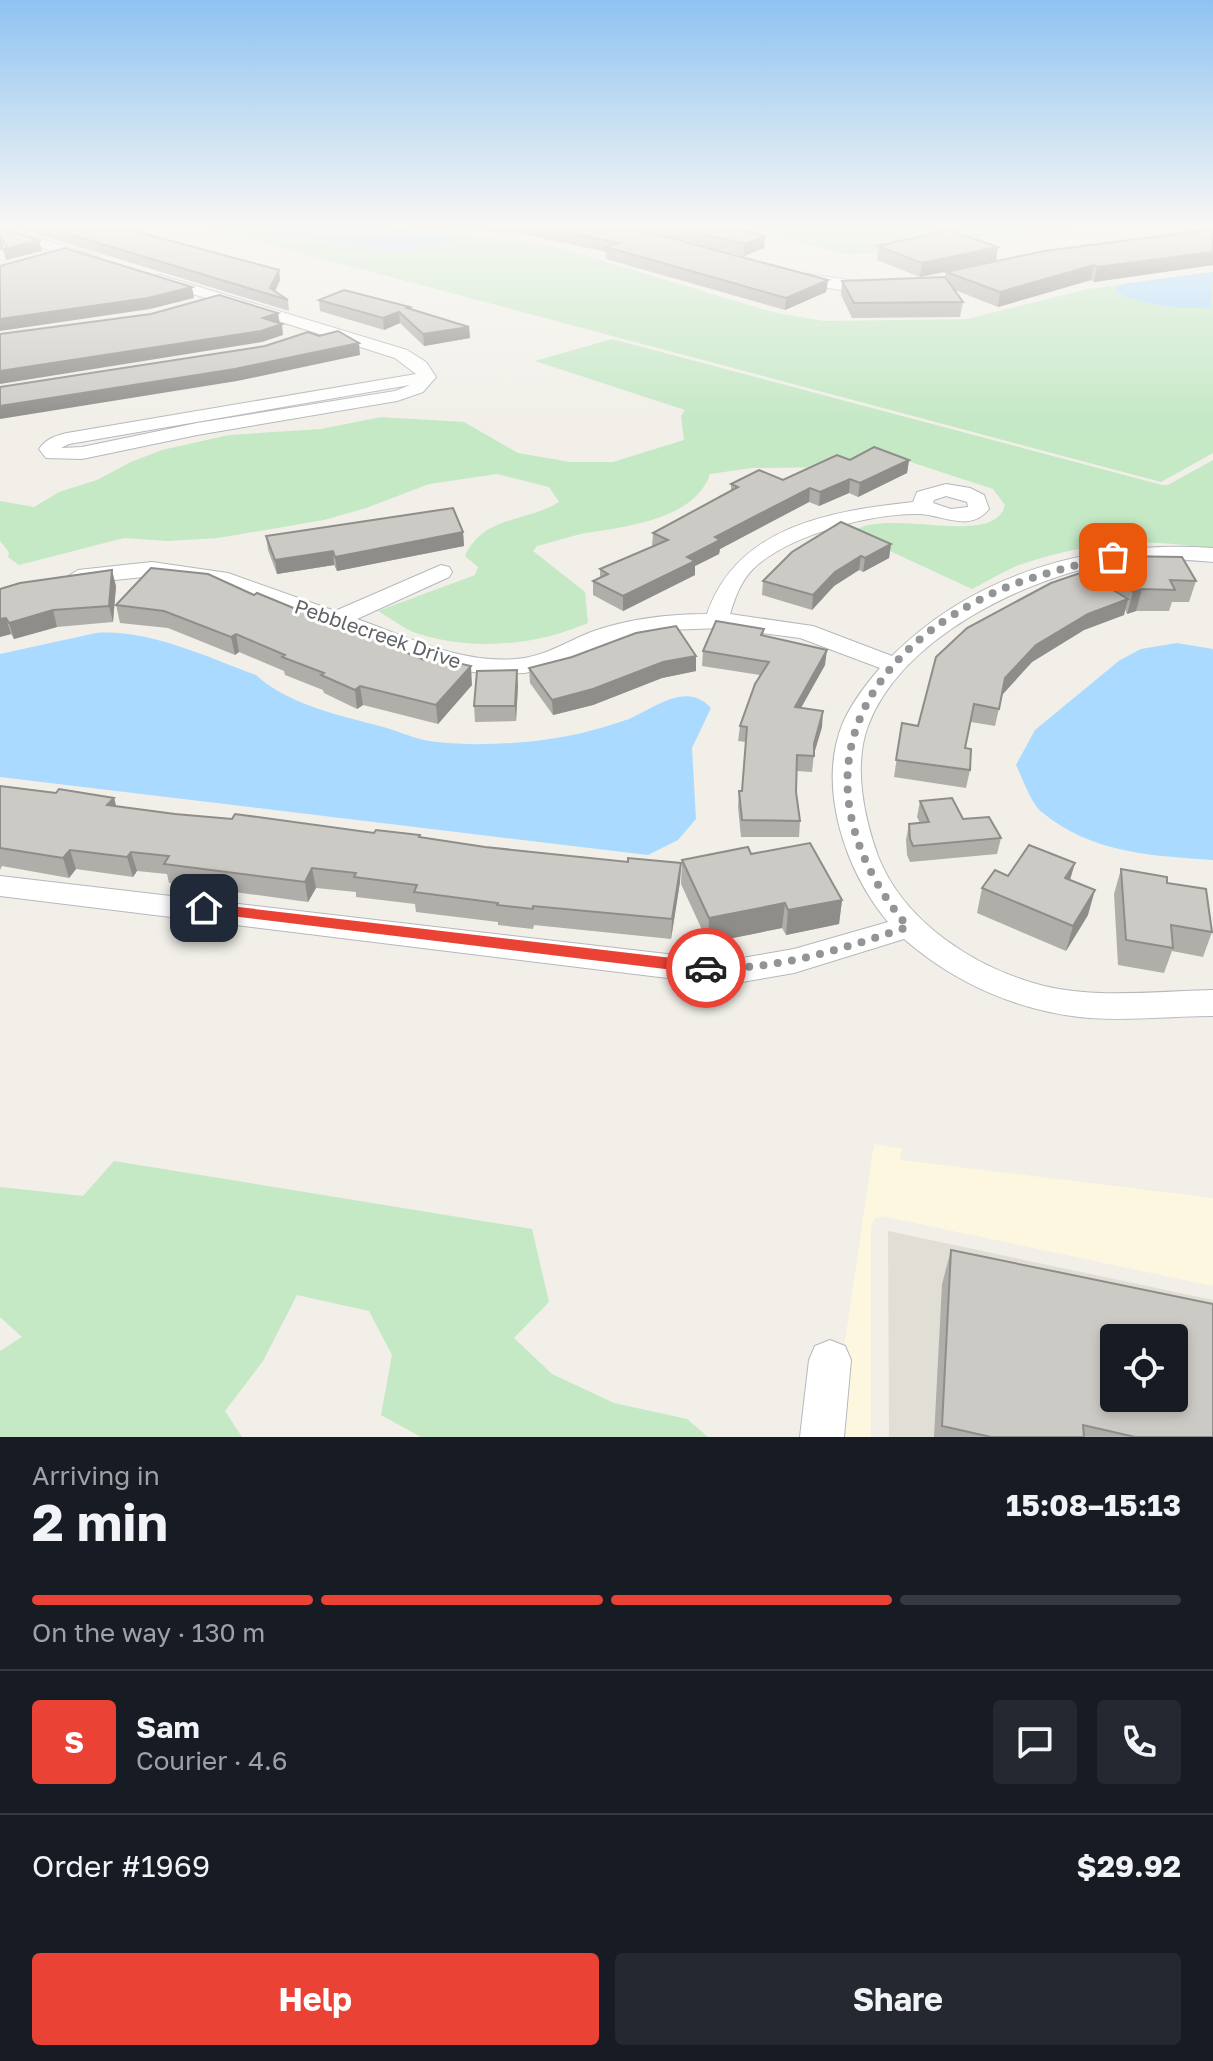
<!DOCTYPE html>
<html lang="en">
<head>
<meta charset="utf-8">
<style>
  :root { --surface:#171b24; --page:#242831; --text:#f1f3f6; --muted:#9ea1a6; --line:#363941; --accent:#ea4335 }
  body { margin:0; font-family:"Golos Text",sans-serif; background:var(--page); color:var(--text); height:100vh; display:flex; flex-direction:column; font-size:30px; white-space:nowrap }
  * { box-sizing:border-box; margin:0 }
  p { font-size:26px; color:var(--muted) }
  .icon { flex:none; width:44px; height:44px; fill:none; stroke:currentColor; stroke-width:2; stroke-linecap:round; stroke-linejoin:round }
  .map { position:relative; height:1437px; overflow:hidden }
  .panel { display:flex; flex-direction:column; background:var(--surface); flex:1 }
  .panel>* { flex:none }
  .controls { position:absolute; left:1100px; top:1324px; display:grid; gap:16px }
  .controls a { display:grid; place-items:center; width:88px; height:88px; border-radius:8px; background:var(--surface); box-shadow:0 4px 12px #0003; font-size:40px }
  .pin { position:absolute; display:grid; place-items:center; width:68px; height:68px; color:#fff; margin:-34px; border-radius:16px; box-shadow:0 4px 12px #0006 }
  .courier { position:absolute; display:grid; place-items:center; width:80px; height:80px; margin:-40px; border:6px solid #ea4335; border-radius:50%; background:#fff; color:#222; box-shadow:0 2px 10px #0007 }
  .headline em { font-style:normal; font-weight:700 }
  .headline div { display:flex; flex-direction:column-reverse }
  .headline { display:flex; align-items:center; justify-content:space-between; height:136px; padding:0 32px }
  h1 { font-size:52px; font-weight:700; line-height:60px }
  .bar { display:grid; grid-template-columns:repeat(4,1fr); gap:12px 8px; align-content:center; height:96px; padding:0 32px }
  .bar i { height:10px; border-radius:6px; background:var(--line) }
  .bar .selected { background:var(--accent) }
  .bar p { grid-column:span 4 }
  .line { display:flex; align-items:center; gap:20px; padding:0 32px; border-top:2px solid var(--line) }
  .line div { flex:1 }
  .round { display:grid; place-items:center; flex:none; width:84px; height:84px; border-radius:8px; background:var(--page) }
  .primary-button { display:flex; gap:16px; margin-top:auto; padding:16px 32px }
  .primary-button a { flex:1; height:92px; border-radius:8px; background:var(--accent); color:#fff; font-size:32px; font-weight:700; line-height:92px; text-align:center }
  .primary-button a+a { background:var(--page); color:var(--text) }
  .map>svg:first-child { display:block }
</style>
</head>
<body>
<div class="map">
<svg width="1213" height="1437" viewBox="0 0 1213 1437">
  <rect width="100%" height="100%" fill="#f1efe8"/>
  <!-- commercial -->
  <path fill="#fef7e0" d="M 874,1144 L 902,1149 L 900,1160 L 1213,1198 L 1213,1286 L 882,1216 L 874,1219 L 871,1227 L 871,1437 L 831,1437 Z"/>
  <!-- education -->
  <path fill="#e1ded6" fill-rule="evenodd" d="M 888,1231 L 1213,1300 L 1213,1437 L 889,1437 ZM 1114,1338 L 1174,1338 L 1174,1398 L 1114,1398 Z"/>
  <!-- green -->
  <g fill="#c5e8c5">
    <path d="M 192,224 L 393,224 L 524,242 L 563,249 L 776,313 L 825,321 L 967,319 L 1088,289 L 1213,272 L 1213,453 L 1161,482 Z"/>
    <path d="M 728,224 L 1149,224 L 981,236 L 882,253 L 847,255 Z"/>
    <path d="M 612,339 L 1162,485 L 1168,485 L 1213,460 L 1213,550 C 1150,536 1083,543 1022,564 C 1005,570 988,581 972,589 L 851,533 C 885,505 994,550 1005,505 L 993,489 L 886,454 L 837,467 L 752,468 L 710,474 C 696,519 624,527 586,533 C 570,536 553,542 537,546 L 533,551 L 585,592 L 588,623 C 535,646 471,651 416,633 C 403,628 390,618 378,611 L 475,575 L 478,567 L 465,556 C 484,515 525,523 559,502 L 549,487 L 497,474 L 429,484 L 366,508 L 324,520 L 218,538 L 168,541 L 124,538 L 19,565 L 8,557 L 9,552 L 0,541 L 0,501 L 34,507 L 59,492 L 97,480 L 131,462 L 162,450 L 229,435 L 321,429 L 381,417 L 464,422 L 518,453 L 570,462 L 613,462 L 684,440 L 681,416 L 685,410 L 535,361 Z"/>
    <path d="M 114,1161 L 532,1229 L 549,1302 L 514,1338 L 552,1374 L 614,1403 L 687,1419 L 708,1437 L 421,1437 L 381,1415 L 392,1355 L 369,1311 L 297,1295 L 263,1361 L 225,1411 L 242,1437 L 0,1437 L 0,1351 L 22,1337 L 0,1317 L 0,1187 L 83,1196 Z"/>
  </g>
  <!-- water -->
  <g fill="#aadaff">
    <path d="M 266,224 L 374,224 L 447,235 L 456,239 C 408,263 331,241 279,232 Z"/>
    <path d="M 1213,272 L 1211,307 C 1178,310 1144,306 1114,291 L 1116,287 L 1129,283 Z"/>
    <path d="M 96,633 C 149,629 206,657 256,675 C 291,707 345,716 390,729 C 405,734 421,741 437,742 C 481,747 539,743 582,733 C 598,729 614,724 629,719 C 655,708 686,681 711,708 L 692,748 L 696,819 L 678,840 L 648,855 L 0,777 L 0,654 Z"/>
    <path d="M 1177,643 L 1213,649 L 1213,860 C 1154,856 1091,853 1043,813 C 1031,804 1023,779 1016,765 L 1035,730 L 1120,660 L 1141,649 Z"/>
  </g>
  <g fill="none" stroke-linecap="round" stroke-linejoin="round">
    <defs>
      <g id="minor">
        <path d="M 0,226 L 97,256 L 99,259 L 97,262 L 87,262 L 0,234 Z"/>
        <path d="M 794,272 C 810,275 875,282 881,287 C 865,299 809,284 789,279 L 789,273 Z"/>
        <path d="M 160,275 L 407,350 L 426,362 L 436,377 L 423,392 L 397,401 L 197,435 L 82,459 L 46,458 L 39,449 C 47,438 55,436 67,433 L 416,374 L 395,358 L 155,282 L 155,276 ZM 410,385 L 395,391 L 197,423 L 82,447 L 61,448 L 69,444 Z"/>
        <path d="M 946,484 L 970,488 L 984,495 L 989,509 C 970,533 943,515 920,514 C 873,512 785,536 752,570 C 740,583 735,598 730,614 L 813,626 L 892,656 C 977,571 1096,540 1213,548 L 1213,562 C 1179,559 1144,556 1110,563 C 1024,579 901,638 868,726 C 853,766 864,817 878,856 C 904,923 977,969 1044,986 C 1099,999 1157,991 1213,990 L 1213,1016 C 1172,1016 1130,1021 1089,1018 C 1020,1012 956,984 904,939 L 794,973 L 742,982 L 684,980 L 0,896 L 0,876 L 684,956 L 742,958 L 794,949 L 888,922 C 846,872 817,789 842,725 C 850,706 866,684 880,668 L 800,638 L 723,628 L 667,630 L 619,639 L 563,663 L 525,673 L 488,674 L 452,669 L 216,584 L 152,576 L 78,584 L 67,577 L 78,570 L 152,562 L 228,573 L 335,611 L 441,565 L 449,567 L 452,572 L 449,577 L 357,619 C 408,637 461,664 516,659 C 544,657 566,642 591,632 C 627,619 669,614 707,614 C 737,526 831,511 913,502 L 917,492 ZM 946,496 L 967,502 L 968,507 L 951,509 L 933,503 L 934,500 Z"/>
        <path d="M 830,1340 L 845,1346 L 851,1360 L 844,1437 L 800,1437 L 809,1360 L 815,1346 Z"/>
      </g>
    </defs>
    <!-- minor casing -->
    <use href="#minor" stroke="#b5b8bc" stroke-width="2"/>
    <!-- minor -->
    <use href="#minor" fill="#fff" fill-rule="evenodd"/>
  </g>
  <!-- wall -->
  <g fill="#afaea9">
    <path d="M 4,224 L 113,224 L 153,236 L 279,270 L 280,280 L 275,292 L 288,300 L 289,311 Z"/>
    <path d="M 425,224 L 618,224 L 828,280 L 826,292 L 785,310 L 606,259 L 606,252 L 517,233 L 441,228 Z"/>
    <path d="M 620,224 L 717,224 L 765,236 L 764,248 L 744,256 Z"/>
    <path d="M 1213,229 L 1213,265 L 1094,282 L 1091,280 L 998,307 L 955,290 L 963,302 L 960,317 L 852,318 L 841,295 L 842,281 L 945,277 L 946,272 Z"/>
    <path d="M 878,246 L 998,247 L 996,261 L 920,277 L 877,260 Z"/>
    <path d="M 319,300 L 410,309 L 469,327 L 470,338 L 424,346 L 400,323 L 384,330 L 320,311 Z"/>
    <path d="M 850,460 L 909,460 L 907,473 L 858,497 L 849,493 L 819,506 L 809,502 L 720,549 L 719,554 L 695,566 L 695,575 L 623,611 L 593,595 L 593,581 L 600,578 L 600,569 L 652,547 L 653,533 L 731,491 L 731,484 L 783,480 Z"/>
    <path d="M 463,532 L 464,546 L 337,571 L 334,565 L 277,574 L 268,550 L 266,536 Z"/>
    <path d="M 891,544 L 889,558 L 863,572 L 859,570 L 834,586 L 812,610 L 762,595 L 763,581 Z"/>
    <path d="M 1115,556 L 1196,581 L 1189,602 L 1172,602 L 1169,611 L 1136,611 L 1127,614 L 1125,609 L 1124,615 L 1084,630 L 1032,662 L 1002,695 L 995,726 L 971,722 L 965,748 L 970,770 L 966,788 L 894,777 L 902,723 L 918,726 L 1117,593 L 1109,577 Z"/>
    <path d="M 20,583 L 116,586 L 113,622 L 57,627 L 14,639 L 11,634 L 0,637 Z"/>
    <path d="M 254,595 L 296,609 L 372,631 L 372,638 L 472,685 L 438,724 L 363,705 L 357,709 L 324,693 L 323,690 L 285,675 L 284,671 L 239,652 L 235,655 L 168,628 L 120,623 L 116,605 Z"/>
    <path d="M 764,629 L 763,636 L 825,665 L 801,708 L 822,727 L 814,754 L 812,772 L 796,771 L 796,792 L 800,821 L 799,837 L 741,837 L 738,807 L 739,791 L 742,791 L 746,742 L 738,741 L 740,726 L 760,675 L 702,666 L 703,651 Z"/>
    <path d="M 696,656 L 696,671 L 662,678 L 593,705 L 553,715 L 530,683 L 529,668 Z"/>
    <path d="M 518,685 L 516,721 L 475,722 L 474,706 Z"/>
    <path d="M 0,786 L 56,793 L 114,798 L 116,806 L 175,814 L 420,838 L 485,847 L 628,862 L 681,863 L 680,882 L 671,939 L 534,925 L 533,929 L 498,925 L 498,922 L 416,912 L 415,904 L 356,897 L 356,892 L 316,888 L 308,902 L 169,883 L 167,874 L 137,871 L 133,877 L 76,869 L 69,878 L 2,866 L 0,870 Z"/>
    <path d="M 920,801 L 1001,838 L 997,854 L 910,862 L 907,855 L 906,840 L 909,824 L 920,823 L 917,817 Z"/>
    <path d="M 751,854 L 842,900 L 839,924 L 786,935 L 782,928 L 708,943 L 681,884 L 682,860 Z"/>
    <path d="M 1121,869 L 1167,883 L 1212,932 L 1203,957 L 1172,951 L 1164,973 L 1118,965 L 1114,894 Z"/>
    <path d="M 1008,876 L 1070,880 L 1088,915 L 1066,951 L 977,913 L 982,888 Z"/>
    <path d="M 951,1250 L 1213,1437 L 934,1437 L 942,1284 Z"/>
  </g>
  <!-- shaded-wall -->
  <g fill="#8f8d8a">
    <path d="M 765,236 L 764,248 L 744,256 L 744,244 Z"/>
    <path d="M 2,238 L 4,249 L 0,250 L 0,239 Z"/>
    <path d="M 39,240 L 42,251 L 6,260 L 3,250 Z"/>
    <path d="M 998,247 L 996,261 L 920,277 L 922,263 Z"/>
    <path d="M 1213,252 L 1213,265 L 1094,282 L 1097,267 Z"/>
    <path d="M 1094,265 L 1091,280 L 998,307 L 1000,292 Z"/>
    <path d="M 279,270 L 280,280 L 273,295 L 270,288 Z"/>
    <path d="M 828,280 L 826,292 L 785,310 L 786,298 Z"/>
    <path d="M 192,287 L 194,298 L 150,309 L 0,331 L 0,319 Z"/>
    <path d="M 399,312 L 400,323 L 384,330 L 383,318 Z"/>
    <path d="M 278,313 L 280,324 L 282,324 L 283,335 L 262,342 L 0,384 L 0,371 L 263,318 Z"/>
    <path d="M 469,327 L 470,338 L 424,346 L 423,334 Z"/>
    <path d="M 359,343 L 360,355 L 237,381 L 0,419 L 0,406 Z"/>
    <path d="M 909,460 L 907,473 L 858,497 L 860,483 Z"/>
    <path d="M 850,479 L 849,493 L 819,506 L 820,492 Z"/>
    <path d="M 810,488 L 809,502 L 720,549 L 719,554 L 695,566 L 695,575 L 623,611 L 623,596 L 687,557 L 715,537 Z"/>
    <path d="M 463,532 L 464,546 L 337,571 L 335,557 Z"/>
    <path d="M 891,544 L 889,558 L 863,572 L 865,558 Z"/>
    <path d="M 333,551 L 334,565 L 277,574 L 275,560 Z"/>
    <path d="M 861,556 L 859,570 L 834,586 L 812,610 L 813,595 L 835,572 Z"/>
    <path d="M 112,570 L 116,586 L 113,622 L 109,606 Z"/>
    <path d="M 1142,589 L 1136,611 L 1127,614 L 1133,592 Z"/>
    <path d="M 1128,599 L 1124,615 L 1084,630 L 1032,662 L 1002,695 L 1005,678 L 1036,645 L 1088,614 Z"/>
    <path d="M 53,610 L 57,627 L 14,639 L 9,623 Z"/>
    <path d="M 6,618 L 11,634 L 0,637 L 0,619 Z"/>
    <path d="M 236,634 L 239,652 L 235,655 L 231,637 Z"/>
    <path d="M 827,650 L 825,665 L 793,722 L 795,707 Z"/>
    <path d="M 696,656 L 696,671 L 662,678 L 593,705 L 553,715 L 552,700 L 663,662 Z"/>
    <path d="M 471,666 L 472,685 L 438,724 L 436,705 Z"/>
    <path d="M 517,670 L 518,685 L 516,721 L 515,706 Z"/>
    <path d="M 360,686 L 363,705 L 357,709 L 355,690 Z"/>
    <path d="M 823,711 L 822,727 L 812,760 L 814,744 Z"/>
    <path d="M 114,798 L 119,817 L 107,805 Z"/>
    <path d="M 70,850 L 76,869 L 69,878 L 63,858 Z"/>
    <path d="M 131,852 L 137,871 L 133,877 L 127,857 Z"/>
    <path d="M 681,863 L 680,882 L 671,939 L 672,919 Z"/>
    <path d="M 1075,863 L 1068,887 L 1065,878 Z"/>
    <path d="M 312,868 L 316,888 L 308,902 L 305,882 Z"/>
    <path d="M 1095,890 L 1088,915 L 1066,951 L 1073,926 Z"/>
    <path d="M 842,900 L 839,924 L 786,935 L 788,910 Z"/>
    <path d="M 785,903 L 782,928 L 708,943 L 709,918 Z"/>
  </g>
  <!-- building -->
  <g fill="#cccac5" stroke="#8f8d8a" stroke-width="2" fill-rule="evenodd">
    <path d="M 35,224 L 113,224 L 153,236 L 279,270 L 270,288 L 288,300 Z"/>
    <path d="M 527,224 L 618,224 L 828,280 L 786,298 L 606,247 L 618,243 Z"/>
    <path d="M 664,224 L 717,224 L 765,236 L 744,244 Z"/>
    <path d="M 0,228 L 39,240 L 3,250 L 7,248 L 2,238 L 0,239 Z"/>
    <path d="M 1213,229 L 1213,252 L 1097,267 L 1094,265 L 1000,292 L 946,272 L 1044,251 Z"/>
    <path d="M 949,230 L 998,247 L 922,263 L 878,246 Z"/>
    <path d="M 65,248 L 192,287 L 148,298 L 0,319 L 0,266 Z"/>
    <path d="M 945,277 L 963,302 L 854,303 L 842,281 Z"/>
    <path d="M 344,290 L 410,307 L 407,308 L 469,327 L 423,334 L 399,312 L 383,318 L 319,300 Z"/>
    <path d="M 219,295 L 278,313 L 263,318 L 282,324 L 261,331 L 0,371 L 0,334 L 151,314 Z"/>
    <path d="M 338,331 L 359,343 L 235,369 L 0,406 L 0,387 L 265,346 L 308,332 L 319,336 Z"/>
    <path d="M 874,447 L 909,460 L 860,483 L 850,479 L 820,492 L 810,488 L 715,537 L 720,540 L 687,557 L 695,561 L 623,596 L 593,581 L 608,574 L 600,569 L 668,540 L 653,533 L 738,487 L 731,484 L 759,470 L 783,480 L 837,455 L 850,460 Z"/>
    <path d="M 453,508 L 463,532 L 335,557 L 333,551 L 275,560 L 266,536 Z"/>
    <path d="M 841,522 L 891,544 L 865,558 L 861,556 L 835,572 L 813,595 L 763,581 L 792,552 Z"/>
    <path d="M 1115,556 L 1182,557 L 1196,581 L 1170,580 L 1175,590 L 1142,589 L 1133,592 Z"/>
    <path d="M 151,568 L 208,574 L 254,595 L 257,593 L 296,609 L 372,631 L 365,635 L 424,660 L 427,656 L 471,666 L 436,705 L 360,686 L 355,690 L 321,675 L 324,673 L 282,657 L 285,655 L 236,634 L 231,637 L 164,611 L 116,605 Z"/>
    <path d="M 112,570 L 109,606 L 53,610 L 9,623 L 6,618 L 0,619 L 0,589 L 20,583 Z"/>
    <path d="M 1083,572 L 1128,599 L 1088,614 L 1036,645 L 1005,678 L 999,709 L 974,704 L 965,748 L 971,749 L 970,770 L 896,760 L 902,723 L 918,726 L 936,657 L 967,628 L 1051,583 Z"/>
    <path d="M 716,621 L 764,629 L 761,635 L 827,650 L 795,707 L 823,711 L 814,744 L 814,756 L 797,755 L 796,792 L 800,821 L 742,820 L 739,791 L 742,791 L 747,727 L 740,726 L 755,684 L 769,662 L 703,651 Z"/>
    <path d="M 676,626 L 696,656 L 663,662 L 593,689 L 552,700 L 529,668 L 572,657 L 636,633 Z"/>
    <path d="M 517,670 L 515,706 L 474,706 L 477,671 Z"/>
    <path d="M 0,786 L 56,793 L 59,789 L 114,798 L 107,805 L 175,814 L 232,819 L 235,814 L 374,833 L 376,830 L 420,835 L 419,837 L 485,847 L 628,862 L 628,858 L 681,863 L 672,919 L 533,906 L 533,909 L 497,905 L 498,903 L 414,892 L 417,885 L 354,877 L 356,873 L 312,868 L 305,882 L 164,864 L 169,856 L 131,852 L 127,857 L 70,850 L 63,858 L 0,848 Z"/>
    <path d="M 952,798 L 963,819 L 989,817 L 1001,838 L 913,846 L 910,839 L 909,824 L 929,822 L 920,801 Z"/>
    <path d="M 810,843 L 842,900 L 788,910 L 785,903 L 709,918 L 682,860 L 748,847 L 751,854 Z"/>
    <path d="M 1029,845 L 1075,863 L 1065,878 L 1095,890 L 1073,926 L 982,888 L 995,870 L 1008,876 Z"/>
    <path d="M 1121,869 L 1167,877 L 1167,883 L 1206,889 L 1212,932 L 1171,925 L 1173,948 L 1126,940 Z"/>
    <path d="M 951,1250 L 1213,1304 L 1213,1437 L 1135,1437 L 1083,1425 L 1084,1437 L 991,1437 L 942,1426 ZM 1114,1338 L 1174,1338 L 1174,1398 L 1114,1398 Z"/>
  </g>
  <!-- sky -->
  <linearGradient id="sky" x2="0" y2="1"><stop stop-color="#8fc3f1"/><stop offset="0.53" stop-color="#f9f8f5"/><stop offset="1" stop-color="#f9f8f5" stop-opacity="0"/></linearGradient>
  <rect width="1213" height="425" fill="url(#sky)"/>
  <!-- route -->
  <path fill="#ea4335" d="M 204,903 L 706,962 L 714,968 L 706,974 L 198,912 L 196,908 Z"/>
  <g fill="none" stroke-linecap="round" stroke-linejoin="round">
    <!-- done -->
    <path stroke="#929495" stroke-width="8" stroke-dasharray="0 14.4" d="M 706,968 C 776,971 842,949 908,927 C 804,802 838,674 979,600 C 1021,578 1067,567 1113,557"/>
  </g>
  <g text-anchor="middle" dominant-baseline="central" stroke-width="6" stroke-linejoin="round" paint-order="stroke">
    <!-- street labels -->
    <g font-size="20" fill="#5f6368" stroke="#fff">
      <text transform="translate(378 633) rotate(19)">Pebblecreek Drive</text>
    </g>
  </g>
</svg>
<div class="controls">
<a><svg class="icon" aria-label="locate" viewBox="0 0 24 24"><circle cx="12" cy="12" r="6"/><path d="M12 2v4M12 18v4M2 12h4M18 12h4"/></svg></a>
</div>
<div class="pin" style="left:1113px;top:557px;background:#ea580c"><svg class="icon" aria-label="bag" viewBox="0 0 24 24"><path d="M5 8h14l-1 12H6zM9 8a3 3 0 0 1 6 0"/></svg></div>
<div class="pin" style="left:204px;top:908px;background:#1f2937"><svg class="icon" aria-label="home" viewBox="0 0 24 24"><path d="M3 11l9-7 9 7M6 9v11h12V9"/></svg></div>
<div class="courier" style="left:706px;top:968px"><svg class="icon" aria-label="car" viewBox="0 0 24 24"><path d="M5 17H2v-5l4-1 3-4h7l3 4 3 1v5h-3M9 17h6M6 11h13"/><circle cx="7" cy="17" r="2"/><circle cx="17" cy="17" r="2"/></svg></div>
</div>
<section class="panel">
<div class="headline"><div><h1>2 min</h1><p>Arriving in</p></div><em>15:08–15:13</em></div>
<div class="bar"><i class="selected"></i><i class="selected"></i><i class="selected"></i><i></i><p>On the way · 130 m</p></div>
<div class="line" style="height:144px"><b class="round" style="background:var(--accent);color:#fff">S</b><div><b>Sam</b><p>Courier · 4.6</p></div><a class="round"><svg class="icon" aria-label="chat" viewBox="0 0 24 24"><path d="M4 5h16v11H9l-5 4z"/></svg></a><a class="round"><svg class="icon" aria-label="phone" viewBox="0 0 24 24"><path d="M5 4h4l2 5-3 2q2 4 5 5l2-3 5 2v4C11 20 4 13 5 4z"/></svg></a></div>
<div class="line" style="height:104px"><div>Order #1969</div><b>$29.92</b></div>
<div class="primary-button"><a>Help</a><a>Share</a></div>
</section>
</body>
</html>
